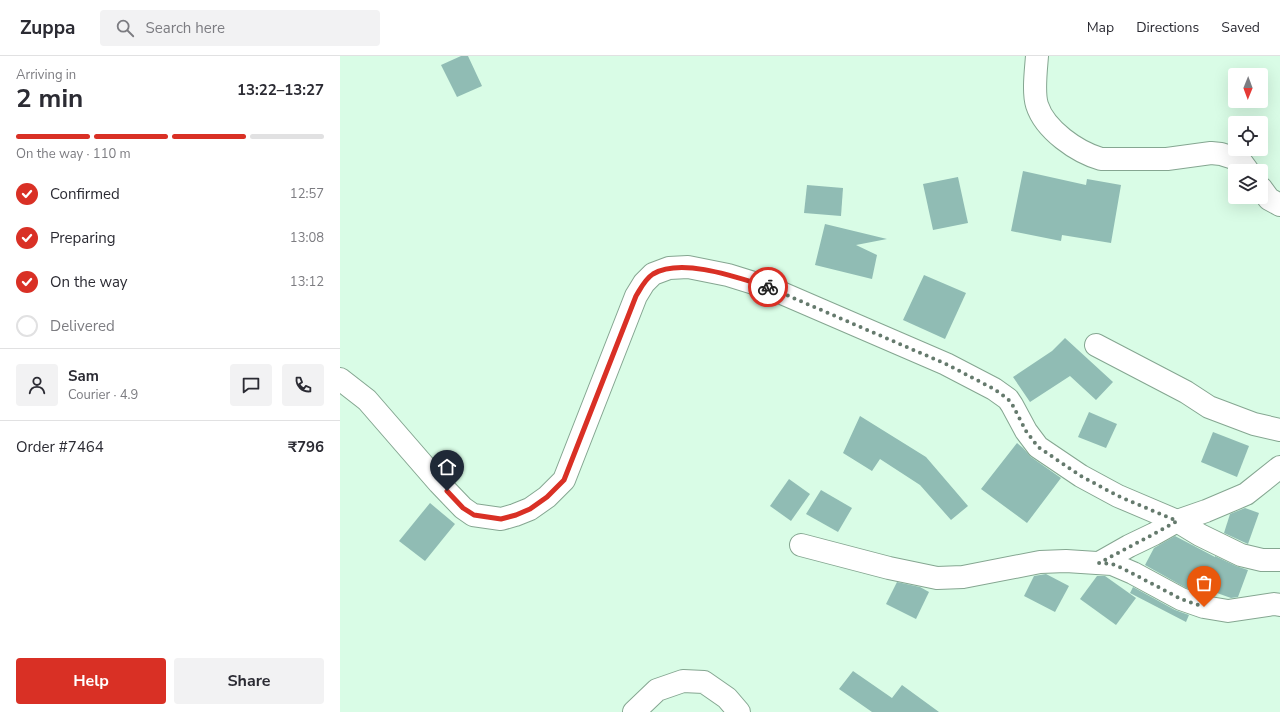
<!DOCTYPE html>
<html lang="en">
<head>
<meta charset="utf-8">
<style>
  :root { --surface:#fff; --page:#f2f2f3; --text:#2b2b33; --muted:#7c7c81; --line:#e1e1e2; --accent:#d93025 }
  body { margin:0; font-family:"Nunito Sans",sans-serif; background:var(--page); color:var(--text); height:100vh; display:flex; flex-direction:column; font-size:15px; white-space:nowrap }
  * { box-sizing:border-box; margin:0 }
  p { font-size:13px; color:var(--muted) }
  .icon { flex:none; width:22px; height:22px; fill:none; stroke:currentColor; stroke-width:2; stroke-linecap:round; stroke-linejoin:round }
  .map { position:relative; flex:1; overflow:hidden }
  .drawer { display:flex; flex-direction:column; background:var(--surface); width:340px }
  .drawer>* { flex:none }
  .needle { width:26px; rotate:181deg }
  .controls { position:absolute; left:888px; top:12px; display:grid; gap:8px }
  .controls a { display:grid; place-items:center; width:40px; height:40px; border-radius:4px; background:var(--surface); box-shadow:0 4px 16px #0002; font-size:20px }
  .pin { position:absolute; display:grid; place-items:center; width:34px; height:34px; color:#fff; margin:-41px -17px; border-radius:50% 50% 50% 0; rotate:-45deg; box-shadow:0 0 4px #0007 }
  .pin .icon { rotate:45deg }
  .courier { position:absolute; display:grid; place-items:center; width:40px; height:40px; margin:-20px; border:3px solid #d93025; border-radius:50%; background:#fff; color:#222; box-shadow:0 1px 5px #0007 }
  .overview em { font-style:normal; font-weight:700 }
  .overview div { display:flex; flex-direction:column-reverse }
  .overview { display:flex; align-items:center; justify-content:space-between; height:68px; padding:0 16px }
  h1 { font-size:26px; font-weight:700; line-height:30px }
  .bar { display:grid; grid-template-columns:repeat(4,1fr); gap:6px 4px; align-content:center; height:48px; padding:0 16px }
  .bar i { height:5px; border-radius:3px; background:var(--line) }
  .bar .on { background:var(--accent) }
  .bar p { grid-column:span 4 }
  .line { display:flex; align-items:center; gap:10px; padding:0 16px; border-top:1px solid var(--line) }
  .line div { flex:1 }
  .round { display:grid; place-items:center; flex:none; width:42px; height:42px; border-radius:4px; background:var(--page) }
  ol { padding:0 16px; list-style:none }
  li { display:flex; align-items:center; gap:12px; height:44px }
  li p { margin-inline-start:auto }
  li .icon { padding:4px; border-radius:50%; background:var(--accent); color:#fff; stroke-width:4 }
  li:last-child { color:var(--muted) }
  li i { width:22px; height:22px; border:2px solid var(--line); border-radius:50% }
  .cta { display:flex; gap:8px; margin-top:auto; padding:8px 16px }
  .cta a { flex:1; height:46px; border-radius:4px; background:var(--accent); color:#fff; font-size:16px; font-weight:700; line-height:46px; text-align:center }
  .cta a+a { background:var(--page); color:var(--text) }
  header { display:flex; align-items:center; gap:24px; box-sizing:border-box; height:56px; padding:0 20px; background:var(--surface); border-bottom:1px solid var(--line) }
  header strong { font-size:19px }
  nav { display:flex; gap:22px; margin-inline-start:auto; font-size:14px }
  .search { width:280px; height:36px; background:var(--page); display:flex; align-items:center; gap:10px; box-sizing:border-box; padding:0 14px; border-radius:4px; color:var(--muted); font-size:15px }
  main { display:flex; flex:1; min-height:0 }
  .map>svg:first-child { display:block }
</style>
</head>
<body>
<header>
<strong>Zuppa</strong>
<div class="search"><svg class="icon" aria-label="search" viewBox="0 0 24 24"><circle cx="10" cy="10" r="6"/><path d="M15 15l6 6"/></svg>Search here</div>
<nav><a>Map</a><a>Directions</a><a>Saved</a></nav>
</header>
<main>
<section class="drawer">
<div class="overview"><div><h1>2 min</h1><p>Arriving in</p></div><em>13:22–13:27</em></div>
<div class="bar"><i class="on"></i><i class="on"></i><i class="on"></i><i></i><p>On the way · 110 m</p></div>
<ol>
<li><svg class="icon" aria-label="check" viewBox="0 0 24 24"><path d="M5 12l5 5 9-10"/></svg>Confirmed<p>12:57</p></li>
<li><svg class="icon" aria-label="check" viewBox="0 0 24 24"><path d="M5 12l5 5 9-10"/></svg>Preparing<p>13:08</p></li>
<li><svg class="icon" aria-label="check" viewBox="0 0 24 24"><path d="M5 12l5 5 9-10"/></svg>On the way<p>13:12</p></li>
<li><i></i>Delivered</li>
</ol>
<div class="line" style="height:72px"><a class="round"><svg class="icon" aria-label="person" viewBox="0 0 24 24"><circle cx="12" cy="8" r="4"/><path d="M4 21q1-7 8-7t8 7"/></svg></a><div><b>Sam</b><p>Courier · 4.9</p></div><a class="round"><svg class="icon" aria-label="chat" viewBox="0 0 24 24"><path d="M4 5h16v11H9l-5 4z"/></svg></a><a class="round"><svg class="icon" aria-label="phone" viewBox="0 0 24 24"><path d="M5 4h4l2 5-3 2q2 4 5 5l2-3 5 2v4C11 20 4 13 5 4z"/></svg></a></div>
<div class="line" style="height:52px"><div>Order #7464</div><b>₹796</b></div>
<div class="cta"><a>Help</a><a>Share</a></div>
</section>
<div class="map">
<svg width="940" height="656" viewBox="0 0 940 656">
  <rect width="100%" height="100%" fill="#d9fce6"/>
  <!-- building -->
  <g fill="#90bcb4">
    <path d="M 121,0 L 128,0 L 142,30 L 117,41 L 101,9 Z"/>
    <path d="M 683,115 L 746,129 L 747,123 L 781,129 L 771,187 L 722,179 L 721,185 L 671,175 Z"/>
    <path d="M 618,121 L 628,167 L 593,174 L 583,128 Z"/>
    <path d="M 467,129 L 503,132 L 501,160 L 464,157 Z"/>
    <path d="M 485,168 L 547,183 L 516,189 L 537,199 L 532,223 L 475,209 Z"/>
    <path d="M 584,219 L 626,237 L 605,283 L 563,264 Z"/>
    <path d="M 725,282 L 773,326 L 756,344 L 730,320 L 690,346 L 673,321 L 712,295 Z"/>
    <path d="M 749,356 L 777,368 L 766,392 L 738,381 Z"/>
    <path d="M 520,360 L 586,401 L 628,450 L 611,464 L 580,429 L 540,403 L 532,415 L 503,397 Z"/>
    <path d="M 873,376 L 909,390 L 897,421 L 861,406 Z"/>
    <path d="M 677,387 L 683,392 L 691,401 L 721,422 L 687,467 L 641,433 Z"/>
    <path d="M 449,423 L 470,438 L 451,465 L 430,450 Z"/>
    <path d="M 481,434 L 512,452 L 498,476 L 466,458 Z"/>
    <path d="M 90,447 L 115,468 L 85,505 L 59,485 Z"/>
    <path d="M 905,452 L 919,457 L 908,488 L 884,477 L 890,458 Z"/>
    <path d="M 835,480 L 875,501 L 875,500 L 896,510 L 908,514 L 898,541 L 891,542 L 863,532 L 860,537 L 846,532 L 805,509 L 814,492 Z"/>
    <path d="M 706,518 L 729,530 L 715,556 L 684,540 L 694,520 Z"/>
    <path d="M 757,520 L 765,520 L 796,542 L 776,569 L 740,543 Z"/>
    <path d="M 557,526 L 580,531 L 589,536 L 576,563 L 546,548 Z"/>
    <path d="M 793,531 L 835,554 L 849,559 L 846,566 L 790,537 Z"/>
    <path d="M 513,615 L 552,642 L 562,629 L 599,656 L 532,656 L 499,633 Z"/>
  </g>
  <g fill="none" stroke-linecap="round" stroke-linejoin="round">
    <defs>
      <g id="minor">
        <path d="M 697,0 C 696,14 693,36 697,49 C 705,74 737,96 761,103 L 827,103 L 871,97 L 881,98 L 900,104 L 908,115"/>
        <path d="M 921,132 L 929,143 L 940,149"/>
        <path d="M 756,289 L 846,336 L 869,351 L 914,368 L 940,374"/>
        <path d="M 0,323 L 27,344 L 99,427 L 123,452 L 133,459 L 161,463 L 175,459 L 190,453 L 207,441 L 224,424 L 296,240 L 304,227 L 313,218 L 329,212 L 348,211 L 388,219 L 430,232 L 606,308 L 654,333 L 668,343 L 672,349 L 686,375 L 698,391 L 741,420 L 778,440 L 837,465 L 860,479 L 901,499 L 922,504 L 940,504"/>
        <path d="M 461,489 L 549,512 L 597,522 L 623,521 L 700,506 L 726,505 L 772,508 L 793,517 L 841,543 L 864,551 L 888,555 L 934,548 L 940,549"/>
        <path d="M 759,507 L 789,490 L 814,478 L 837,465 L 866,455 L 906,438 L 940,411"/>
        <path d="M 294,656 L 317,634 L 343,625 L 364,626 L 387,642 L 399,656"/>
      </g>
    </defs>
    <!-- minor casing -->
    <use href="#minor" stroke="#85a691" stroke-width="24"/>
    <!-- minor -->
    <use href="#minor" stroke="#fff" stroke-width="22"/>
  </g>
  <g fill="none" stroke-linecap="round" stroke-linejoin="round">
    <!-- done -->
    <path stroke="#657a6d" stroke-width="4" stroke-dasharray="0 7.2" d="M 428,231 L 606,308 L 654,333 L 668,343 L 672,348 L 686,375 L 698,391 L 741,420 L 778,440 L 837,465 C 811,480 785,493 759,507 L 772,508 L 782,512 L 841,543 L 864,551"/>
    <!-- route -->
    <path stroke="#d93025" stroke-width="5" d="M 107,435 L 123,452 L 134,459 L 161,463 L 176,459 L 190,453 L 207,441 L 224,424 L 296,240 C 301,232 305,223 313,218 C 342,201 399,222 428,231"/>
  </g>
</svg>
<div class="controls">
<a><svg class="needle" viewBox="-14 -14 28 28"><path d="M0-13l5 13h-10z" fill="#e53935"/><path d="M0 13l5-13h-10z" fill="#7c7c81"/></svg></a>
<a><svg class="icon" aria-label="locate" viewBox="0 0 24 24"><circle cx="12" cy="12" r="6"/><path d="M12 2v4M12 18v4M2 12h4M18 12h4"/></svg></a>
<a><svg class="icon" aria-label="layers" viewBox="0 0 24 24"><path d="M12 4l9 5-9 5-9-5zM3 14l9 5 9-5"/></svg></a>
</div>
<div class="pin" style="left:864px;top:551px;background:#ea580c"><svg class="icon" aria-label="bag" viewBox="0 0 24 24"><path d="M5 8h14l-1 12H6zM9 8a3 3 0 0 1 6 0"/></svg></div>
<div class="pin" style="left:107px;top:435px;background:#1f2937"><svg class="icon" aria-label="home" viewBox="0 0 24 24"><path d="M3 11l9-7 9 7M6 9v11h12V9"/></svg></div>
<div class="courier" style="left:428px;top:231px"><svg class="icon" aria-label="bike" viewBox="0 0 24 24"><circle cx="6" cy="16" r="4"/><circle cx="18" cy="16" r="4"/><path d="M6 16l4-8h5l3 8M10 8l3 8H6M13 5h3"/></svg></div>
</div>
</main>
</body>
</html>
